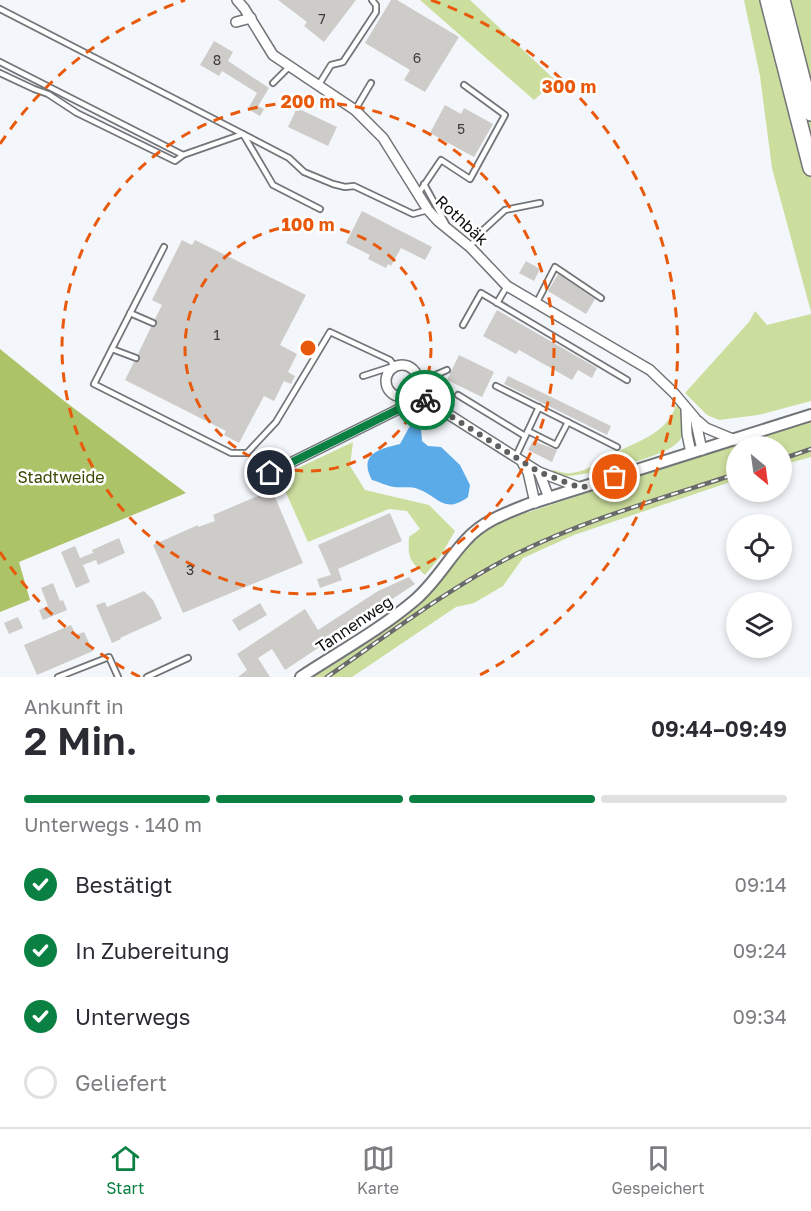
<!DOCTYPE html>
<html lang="de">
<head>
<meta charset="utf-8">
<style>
  :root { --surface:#fff; --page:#f2f2f3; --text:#2b2b33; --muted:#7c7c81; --line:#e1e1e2; --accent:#0b8043 }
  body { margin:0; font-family:"Golos Text",sans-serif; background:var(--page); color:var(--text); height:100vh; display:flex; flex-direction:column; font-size:22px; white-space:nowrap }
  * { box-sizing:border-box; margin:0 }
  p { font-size:20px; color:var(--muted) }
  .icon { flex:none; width:33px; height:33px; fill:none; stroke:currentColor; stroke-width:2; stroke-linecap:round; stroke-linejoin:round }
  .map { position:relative; height:677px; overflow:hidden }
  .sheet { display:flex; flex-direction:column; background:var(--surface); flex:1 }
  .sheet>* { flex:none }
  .needle { width:39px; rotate:151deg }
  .controls { position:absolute; left:726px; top:436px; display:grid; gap:12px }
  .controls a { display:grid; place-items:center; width:66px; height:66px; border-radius:50%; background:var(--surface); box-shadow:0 3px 9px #0003; font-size:30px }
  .pin { position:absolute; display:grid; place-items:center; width:51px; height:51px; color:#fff; margin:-26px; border:3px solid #fff; border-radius:50%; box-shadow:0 2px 6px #0007 }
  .courier { position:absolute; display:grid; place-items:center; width:60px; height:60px; margin:-30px; border:4px solid #0b8043; border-radius:50%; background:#fff; color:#222; box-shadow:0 2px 8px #0007 }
  .summary em { font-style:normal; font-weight:600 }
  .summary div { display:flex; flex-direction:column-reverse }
  .summary { display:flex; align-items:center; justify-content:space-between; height:102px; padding:0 24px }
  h1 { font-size:39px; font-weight:600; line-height:45px }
  .bar { display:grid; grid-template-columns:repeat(4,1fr); gap:9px 6px; align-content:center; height:72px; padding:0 24px }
  .bar i { height:8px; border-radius:4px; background:var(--line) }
  .bar .on { background:var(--accent) }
  .bar p { grid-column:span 4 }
  ol { padding:0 24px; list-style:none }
  li { display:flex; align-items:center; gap:18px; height:66px }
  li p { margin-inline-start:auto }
  li .icon { padding:6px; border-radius:50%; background:var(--accent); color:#fff; stroke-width:4 }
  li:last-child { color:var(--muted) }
  li i { width:33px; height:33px; border:3px solid var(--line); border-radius:50% }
  .tabs { display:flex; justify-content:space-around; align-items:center; height:84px; border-top:2px solid var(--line); background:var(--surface); font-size:16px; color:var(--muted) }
  .tabs a { display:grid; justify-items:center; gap:3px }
  .tabs .on { color:var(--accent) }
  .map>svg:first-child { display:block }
</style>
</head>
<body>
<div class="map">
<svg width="811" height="677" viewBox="0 0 811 677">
  <rect width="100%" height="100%" fill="#f3f6fa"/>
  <!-- green -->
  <g fill="#ccde9e">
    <path d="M 420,0 L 470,0 L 556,81 L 534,100 Z"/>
    <path d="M 744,0 L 811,0 L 811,312 L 772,168 L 760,76 Z"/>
    <path d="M 755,311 L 767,325 L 811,314 L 811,401 L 758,415 L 719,420 L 707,415 L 685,393 L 749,322 Z"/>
    <path d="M 676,405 L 679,406 C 682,417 686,427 681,438 C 673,457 590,474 569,476 C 563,476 557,474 552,471 L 554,470 C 560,472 566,474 572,473 C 589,471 605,458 619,451 C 641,440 668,432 676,405 Z"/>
    <path d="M 811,419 L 811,457 L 782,465 L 782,447 L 736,447 L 736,480 L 574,535 L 523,558 L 503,586 L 474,603 L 456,607 L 352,677 L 307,677 L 426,597 L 474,538 L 499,522 Z"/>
    <path d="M 353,442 L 350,466 L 365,490 L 429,505 L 455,531 L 440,557 L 425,575 C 409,560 408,558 409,537 L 420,529 L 407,511 L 389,509 L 308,542 L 279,477 Z"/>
  </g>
  <!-- forest -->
  <path fill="#adc368" d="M 0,349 L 63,400 L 186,493 L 19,562 L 30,600 L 0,612 Z"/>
  <!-- water -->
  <path fill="#5cabe9" d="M 411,424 L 421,429 L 422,441 L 428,446 L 441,447 L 460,465 L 470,485 L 468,497 C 444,515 438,496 418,489 C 411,486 401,488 394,487 C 387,486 379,482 372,480 C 358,454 379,449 400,444 Z"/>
  <!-- building -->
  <g fill="#ceccc8">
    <path d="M 278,0 L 356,0 L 324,42 L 304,26 L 307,22 Z"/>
    <path d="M 391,0 L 397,0 L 459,37 L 425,92 L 404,80 L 410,70 L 365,43 Z"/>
    <path d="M 214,41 L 233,52 L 228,61 L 269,88 L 258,106 L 264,109 L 260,116 L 248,109 L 257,93 L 222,71 L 219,76 L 200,65 Z"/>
    <path d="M 445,105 L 461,114 L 464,108 L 493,124 L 474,157 L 430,133 Z"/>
    <path d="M 297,108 L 337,127 L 328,146 L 288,127 Z"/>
    <path d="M 362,211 L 432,247 L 425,260 L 401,248 L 391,266 L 388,264 L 386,268 L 368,259 L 370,255 L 346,243 Z"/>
    <path d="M 182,240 L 192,245 L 195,240 L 306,295 L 280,345 L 297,354 L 288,372 L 295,376 L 291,384 L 284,381 L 274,401 L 264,396 L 239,443 L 224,435 L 226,431 L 125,380 L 134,362 L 140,360 L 138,354 L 151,327 L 157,324 L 155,319 L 162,305 L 152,300 Z"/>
    <path d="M 526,261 L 540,269 L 534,281 L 519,273 Z"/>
    <path d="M 558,274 L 595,299 L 586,314 L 548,291 Z"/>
    <path d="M 497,310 L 597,368 L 592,378 L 578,370 L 572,380 L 519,350 L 516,354 L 483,336 Z"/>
    <path d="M 459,355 L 494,372 L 482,397 L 447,380 Z"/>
    <path d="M 508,376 L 611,426 L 607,435 L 504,384 Z"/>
    <path d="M 533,441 L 557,450 L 552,462 L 528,450 Z"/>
    <path d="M 272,490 L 303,563 L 183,613 L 153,545 L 198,525 L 198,527 L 215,521 L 213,515 Z"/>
    <path d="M 390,513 L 402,541 L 338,569 L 342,580 L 320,588 L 317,579 L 331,575 L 318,545 Z"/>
    <path d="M 119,538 L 125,553 L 98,565 L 96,560 L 83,565 L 90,582 L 76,588 L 61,552 L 75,546 L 80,558 L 93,553 L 92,550 Z"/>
    <path d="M 409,577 L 415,584 L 285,670 L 272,649 L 258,658 L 270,677 L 238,677 L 247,670 L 237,654 L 305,609 L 318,630 L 378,591 Z"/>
    <path d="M 53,583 L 60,601 L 63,600 L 67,610 L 43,620 L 39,610 L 48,606 L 41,588 Z"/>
    <path d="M 144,591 L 153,600 L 162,619 L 120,638 L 121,639 L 112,643 L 96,605 L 105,602 L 107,607 Z"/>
    <path d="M 260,603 L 267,615 L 239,631 L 232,620 Z"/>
    <path d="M 18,617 L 23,628 L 9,634 L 4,623 Z"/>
    <path d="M 71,625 L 76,635 L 84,632 L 93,651 L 37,675 L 24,645 Z"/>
  </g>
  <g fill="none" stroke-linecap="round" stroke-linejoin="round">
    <defs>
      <g id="service">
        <path d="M 0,9 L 243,134 L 273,185 L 320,209"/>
        <path d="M 0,62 L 183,155"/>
        <path d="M 0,73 L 34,89 L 48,94 L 77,113 L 175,161 L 183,155 L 243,134 L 289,158 L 304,172 L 333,184 L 345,187 L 354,186 L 413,214 L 428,210"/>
        <path d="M 273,83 L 289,67"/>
        <path d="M 318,86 L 331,65 L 343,62 L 376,12 L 376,5 L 372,0"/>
        <path d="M 355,110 L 371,83"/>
        <path d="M 424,184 L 446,224"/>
        <path d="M 418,194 L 441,160 L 470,179 L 505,115 L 464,85"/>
        <path d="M 164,247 L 94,384 L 231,453 L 247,453 L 276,422 L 330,332 L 390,360 L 394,366 L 363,376"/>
        <path d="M 470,247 L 480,233 L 505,210 L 540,203"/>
        <path d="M 497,303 L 507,286"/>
        <path d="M 536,304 L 555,267 L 601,298"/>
        <path d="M 130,313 L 153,323"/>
        <path d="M 463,325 L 481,293 L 627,380"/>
        <path d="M 112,349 L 136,358"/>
        <path d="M 419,382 L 447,370"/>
        <path d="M 496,386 L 617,447"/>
        <path d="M 458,395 L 525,436"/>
        <path d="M 528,431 L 556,445 L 568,422"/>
        <path d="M 516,456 L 539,407"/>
        <path d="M 58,677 L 109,657 L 118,677"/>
        <path d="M 147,677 L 188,658"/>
      </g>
      <g id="minor">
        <path d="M 237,0 L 244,8 L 273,55 L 355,110 L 383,138 L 428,210 L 438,221 L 470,247 L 507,286 L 650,370 L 674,393 L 695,418 L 702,450"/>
        <path d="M 236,22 L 251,18"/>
        <circle cx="402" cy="381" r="16"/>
        <path d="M 415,393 L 539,472 L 549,498"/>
        <path d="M 686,410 L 687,434 L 691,453"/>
        <path d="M 698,421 L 706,428 L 735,440"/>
        <path d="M 523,464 L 528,472 L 535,503"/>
        <path d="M 539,472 L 581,488"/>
        <path d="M 270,473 L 421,398"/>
      </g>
      <path id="tertiary" d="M 301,677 C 339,652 381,629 415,600 C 436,582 448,559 466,540 C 483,521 506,513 529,504 L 811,415"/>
      <g id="trunk">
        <path d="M 768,0 L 811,168"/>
        <path d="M 782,0 L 811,113"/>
      </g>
    </defs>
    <!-- service casing -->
    <use href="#service" stroke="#727578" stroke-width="8"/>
    <!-- minor casing -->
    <use href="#minor" stroke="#727578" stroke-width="12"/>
    <!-- tertiary casing -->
    <use href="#tertiary" stroke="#727578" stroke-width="14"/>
    <!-- trunk casing -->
    <use href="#trunk" stroke="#727578" stroke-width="18"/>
    <!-- service -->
    <use href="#service" stroke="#fff" stroke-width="4.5"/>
    <!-- minor -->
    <use href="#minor" stroke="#fff" stroke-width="9"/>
    <!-- tertiary -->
    <use href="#tertiary" stroke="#fff" stroke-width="10"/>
    <!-- trunk -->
    <use href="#trunk" stroke="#fff" stroke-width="15"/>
    <defs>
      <g id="rail">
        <path d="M 782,459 L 811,449"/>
        <path d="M 327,677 C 389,634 450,587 518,553 C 587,519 663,498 736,474"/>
      </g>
    </defs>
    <!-- rail casing -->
    <use href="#rail" stroke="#686a6c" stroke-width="4.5"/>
    <!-- rail -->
    <use href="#rail" stroke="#fff" stroke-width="2" stroke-dasharray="7" stroke-linecap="butt"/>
  </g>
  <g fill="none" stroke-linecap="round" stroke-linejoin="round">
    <!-- done -->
    <path stroke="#5d5f61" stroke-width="6" stroke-dasharray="0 10.8" d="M 425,400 L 539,472 L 581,488 L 615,477"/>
    <!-- route -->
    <path stroke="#0b8043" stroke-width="8" d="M 270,473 L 421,398 L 425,400"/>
  </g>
  <!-- distance rings -->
  <g fill="none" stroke="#e8590c" stroke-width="3" stroke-dasharray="10 8">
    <circle cx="308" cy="348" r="123"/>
    <circle cx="308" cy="348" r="246"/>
    <path d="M140 677A369 369 0 0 1 0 552M0 144A369 369 0 0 1 185 0M431 0A369 369 0 0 1 476 677"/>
  </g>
  <g text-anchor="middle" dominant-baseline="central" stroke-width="5" stroke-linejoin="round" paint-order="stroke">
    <!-- number labels -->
    <g font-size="14" fill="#3c3d3c">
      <text x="322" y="18">7</text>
      <text x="417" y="57">6</text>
      <text x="217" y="59">8</text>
      <text x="461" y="128">5</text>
      <text x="217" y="334">1</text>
      <text x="190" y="569">3</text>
    </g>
    <!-- street labels -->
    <g font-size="16" fill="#0c0d0e" stroke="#fff">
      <text transform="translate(462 220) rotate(43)">Rothbäk</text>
      <text transform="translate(354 624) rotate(-34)">Tannenweg</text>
    </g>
    <!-- park labels -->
    <g font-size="16" fill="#3b4801" stroke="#fff">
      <text x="61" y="477">Stadtweide</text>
    </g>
  </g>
  <circle cx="308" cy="348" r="9" fill="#e8590c" stroke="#fff" stroke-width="3"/>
  <g font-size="18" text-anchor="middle" font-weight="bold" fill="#e8590c" stroke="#fff" stroke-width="5" stroke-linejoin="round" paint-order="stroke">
    <text x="569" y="93">300 m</text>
    <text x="308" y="108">200 m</text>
    <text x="308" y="231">100 m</text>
  </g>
</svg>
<div class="controls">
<a><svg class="needle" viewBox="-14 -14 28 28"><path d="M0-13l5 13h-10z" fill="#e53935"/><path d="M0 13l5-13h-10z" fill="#7c7c81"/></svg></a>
<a><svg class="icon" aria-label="locate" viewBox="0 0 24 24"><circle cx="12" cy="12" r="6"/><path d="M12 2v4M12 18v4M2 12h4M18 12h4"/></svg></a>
<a><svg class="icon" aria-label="layers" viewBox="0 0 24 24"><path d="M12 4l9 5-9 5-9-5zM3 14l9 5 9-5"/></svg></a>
</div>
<div class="pin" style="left:615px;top:477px;background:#ea580c"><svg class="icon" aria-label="bag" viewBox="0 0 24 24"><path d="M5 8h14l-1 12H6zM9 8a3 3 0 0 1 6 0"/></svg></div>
<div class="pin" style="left:270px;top:473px;background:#1f2937"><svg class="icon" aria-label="home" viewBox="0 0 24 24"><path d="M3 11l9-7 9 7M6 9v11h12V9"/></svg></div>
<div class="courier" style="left:425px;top:400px"><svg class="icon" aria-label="bike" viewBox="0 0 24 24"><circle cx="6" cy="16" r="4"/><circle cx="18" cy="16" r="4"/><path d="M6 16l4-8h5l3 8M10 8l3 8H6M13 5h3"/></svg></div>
</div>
<section class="sheet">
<div class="summary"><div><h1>2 Min.</h1><p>Ankunft in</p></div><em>09:44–09:49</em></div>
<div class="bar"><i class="on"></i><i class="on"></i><i class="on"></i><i></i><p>Unterwegs · 140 m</p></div>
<ol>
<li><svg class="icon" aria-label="check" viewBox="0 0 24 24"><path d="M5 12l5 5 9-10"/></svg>Bestätigt<p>09:14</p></li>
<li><svg class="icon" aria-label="check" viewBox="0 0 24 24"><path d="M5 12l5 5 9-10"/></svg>In Zubereitung<p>09:24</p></li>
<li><svg class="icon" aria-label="check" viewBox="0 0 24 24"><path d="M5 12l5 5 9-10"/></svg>Unterwegs<p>09:34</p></li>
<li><i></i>Geliefert</li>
</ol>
</section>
<nav class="tabs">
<a class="on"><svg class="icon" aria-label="home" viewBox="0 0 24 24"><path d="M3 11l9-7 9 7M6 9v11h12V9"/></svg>Start</a>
<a><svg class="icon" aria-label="map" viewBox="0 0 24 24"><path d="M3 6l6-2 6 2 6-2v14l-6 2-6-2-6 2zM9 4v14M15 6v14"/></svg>Karte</a>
<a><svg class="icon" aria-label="saved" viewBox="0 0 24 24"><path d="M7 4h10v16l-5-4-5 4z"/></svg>Gespeichert</a>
</nav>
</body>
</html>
